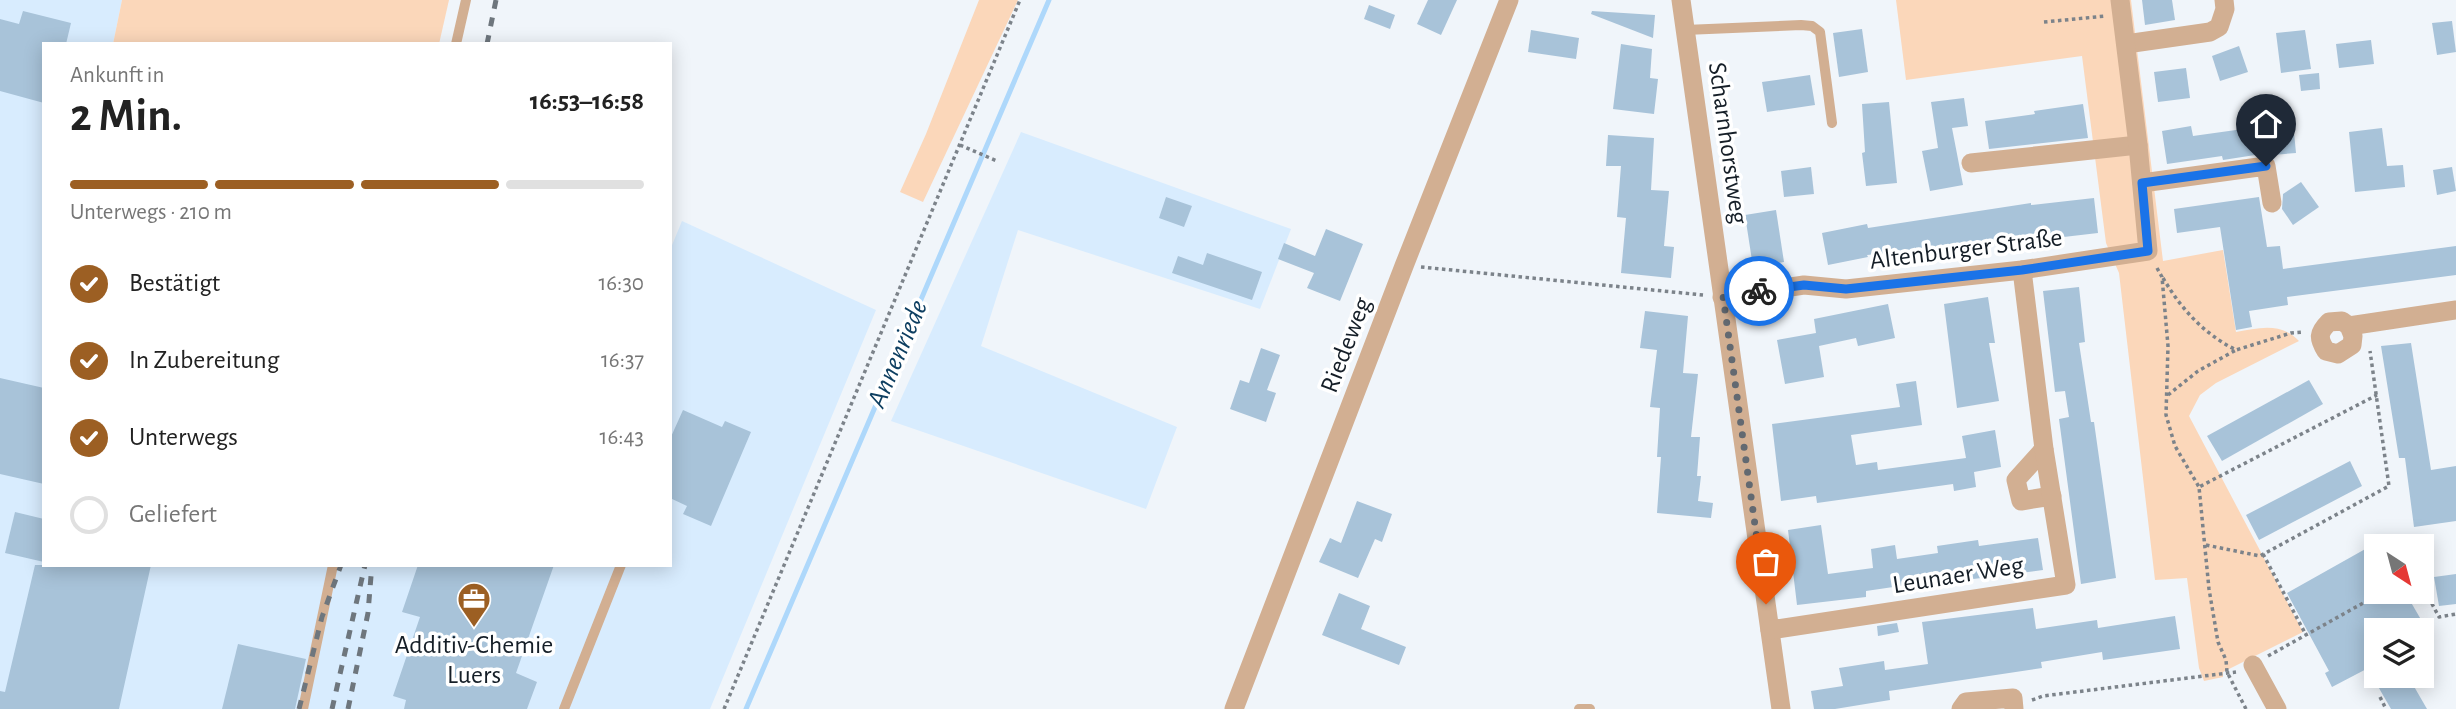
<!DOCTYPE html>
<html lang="de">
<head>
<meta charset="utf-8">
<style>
  :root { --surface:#fff; --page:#f2f2f2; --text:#222; --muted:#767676; --line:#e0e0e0; --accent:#9c5f23 }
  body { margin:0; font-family:"Alegreya Sans",sans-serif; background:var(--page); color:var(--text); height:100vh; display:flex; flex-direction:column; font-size:26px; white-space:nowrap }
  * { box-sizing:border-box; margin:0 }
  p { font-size:23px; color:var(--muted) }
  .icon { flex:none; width:38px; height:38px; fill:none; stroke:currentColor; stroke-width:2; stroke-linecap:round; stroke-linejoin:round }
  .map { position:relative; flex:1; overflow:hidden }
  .panel { position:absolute; left:42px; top:42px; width:630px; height:525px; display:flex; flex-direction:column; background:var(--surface); border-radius:0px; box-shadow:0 4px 18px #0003 }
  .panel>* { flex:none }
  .needle { width:46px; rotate:144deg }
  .tools { position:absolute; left:2364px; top:534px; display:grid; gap:14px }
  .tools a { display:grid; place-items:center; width:70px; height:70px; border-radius:0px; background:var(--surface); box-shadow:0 4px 18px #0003; font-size:35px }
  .pin { position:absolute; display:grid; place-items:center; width:60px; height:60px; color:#fff; margin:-72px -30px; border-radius:50% 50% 50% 0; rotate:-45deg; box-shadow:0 0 7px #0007 }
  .pin .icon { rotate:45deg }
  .courier { position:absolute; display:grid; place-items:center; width:70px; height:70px; margin:-35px; border:5px solid #1a73e8; border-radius:50%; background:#fff; color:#222; box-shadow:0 2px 9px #0007 }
  .summary em { font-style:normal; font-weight:700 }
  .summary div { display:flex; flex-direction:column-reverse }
  .summary { display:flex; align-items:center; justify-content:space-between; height:119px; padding:0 28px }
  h1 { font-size:46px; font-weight:700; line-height:52px }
  .bar { display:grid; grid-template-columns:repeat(4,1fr); gap:10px 7px; align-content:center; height:84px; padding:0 28px }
  .bar i { height:9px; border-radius:5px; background:var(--line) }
  .bar .selected { background:var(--accent) }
  .bar p { grid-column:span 4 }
  ol { padding:0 28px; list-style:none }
  li { display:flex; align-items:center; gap:21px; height:77px }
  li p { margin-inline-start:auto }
  li .icon { padding:7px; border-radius:50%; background:var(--accent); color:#fff; stroke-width:4 }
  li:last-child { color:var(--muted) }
  li i { width:38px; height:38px; border:4px solid var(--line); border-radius:50% }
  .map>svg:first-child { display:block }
</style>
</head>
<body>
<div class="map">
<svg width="2456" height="709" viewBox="0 0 2456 709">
  <rect width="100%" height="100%" fill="#f0f5fa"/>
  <!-- built -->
  <g fill="#d8ecfe">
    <path d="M 0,0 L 122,0 L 113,44 L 44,44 L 44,565 L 670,565 L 670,250 L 682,221 L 876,310 L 710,709 L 0,709 Z"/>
    <path d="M 1021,132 L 1291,229 L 1260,309 L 1018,230 L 981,346 L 1177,427 L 1146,509 L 891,421 Z"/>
  </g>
  <!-- green -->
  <g fill="#fbd7ba">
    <path d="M 122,0 L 449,0 L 439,44 L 113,44 Z"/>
    <path d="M 979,0 L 1018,0 L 923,202 L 900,192 L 926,134 Z"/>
    <path d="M 1896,0 L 2131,0 L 2163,261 L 2223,250 L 2236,332 C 2259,328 2281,322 2299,341 L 2216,383 L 2200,395 L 2189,416 L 2303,632 L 2223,672 L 2223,677 L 2204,681 L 2199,668 L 2187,578 L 2155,580 L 2119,273 L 2106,243 L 2082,56 L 1906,80 Z"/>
  </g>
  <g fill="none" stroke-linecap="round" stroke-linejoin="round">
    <!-- stream -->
    <path stroke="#aed8fb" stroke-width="5" d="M 746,709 L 1049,0"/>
  </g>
  <!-- building -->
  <g fill="#a8c3d9">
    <path d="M 1428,0 L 1457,0 L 1441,35 L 1417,24 Z"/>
    <path d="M 2142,0 L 2172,0 L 2175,20 L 2145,25 Z"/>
    <path d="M 1369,5 L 1395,15 L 1390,29 L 1364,19 Z"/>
    <path d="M 23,11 L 71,23 L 66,44 L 44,44 L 44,103 L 0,91 L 0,19 L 19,24 Z"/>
    <path d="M 1592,11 L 1655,15 L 1653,38 L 1591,14 Z"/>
    <path d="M 2452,21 L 2456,52 L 2437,55 L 2432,23 Z"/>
    <path d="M 1862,29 L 1868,72 L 1839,77 L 1833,33 Z"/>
    <path d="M 1531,30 L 1579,38 L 1576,59 L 1528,52 Z"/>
    <path d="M 2305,30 L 2311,69 L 2281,73 L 2276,33 Z"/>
    <path d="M 2371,40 L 2374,64 L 2339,68 L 2336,44 Z"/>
    <path d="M 1621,44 L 1652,49 L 1650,78 L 1658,79 L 1654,114 L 1613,109 Z"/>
    <path d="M 2239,46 L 2248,72 L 2220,81 L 2212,56 Z"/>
    <path d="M 2186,68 L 2190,98 L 2158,102 L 2154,72 Z"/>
    <path d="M 2319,73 L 2320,89 L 2301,91 L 2299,75 Z"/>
    <path d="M 1810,75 L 1815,105 L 1767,112 L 1762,82 Z"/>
    <path d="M 1964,98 L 1968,126 L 1952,128 L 1963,185 L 1930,191 L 1922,151 L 1938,148 L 1931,102 Z"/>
    <path d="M 1889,102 L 1897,183 L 1866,186 L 1862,153 L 1865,152 L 1862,104 Z"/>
    <path d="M 2083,104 L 2088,138 L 1989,149 L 1985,121 L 2035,114 L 2034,111 Z"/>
    <path d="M 2293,122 L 2296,153 L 2272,155 L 2268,153 L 2223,160 L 2222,156 L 2167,164 L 2162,131 L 2191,126 L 2193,136 Z"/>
    <path d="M 2382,128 L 2387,166 L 2403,165 L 2405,187 L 2355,192 L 2349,132 Z"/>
    <path d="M 1608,135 L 1654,138 L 1651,190 L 1669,191 L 1664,246 L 1674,247 L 1671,278 L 1621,273 L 1626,218 L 1617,217 L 1621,166 L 1606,166 Z"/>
    <path d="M 1811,167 L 1814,194 L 1784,197 L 1781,171 Z"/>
    <path d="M 2452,167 L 2456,191 L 2437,195 L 2433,170 Z"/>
    <path d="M 2301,182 L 2319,207 L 2293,225 L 2282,209 L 2283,194 Z"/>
    <path d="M 1166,197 L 1192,206 L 1184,227 L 1159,218 Z"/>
    <path d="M 2259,197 L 2267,247 L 2280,246 L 2283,269 L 2456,246 L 2456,275 L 2287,297 L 2288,305 L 2249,311 L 2252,327 L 2236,330 L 2220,227 L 2177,233 L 2174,209 Z"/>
    <path d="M 2094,198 L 2098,233 L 2055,238 L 2055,236 L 1933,253 L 1933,249 L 1867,255 L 1868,257 L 1828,265 L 1822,233 L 1867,224 L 1868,228 L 2031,203 L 2031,205 Z"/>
    <path d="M 1776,210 L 1784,262 L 1753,267 L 1745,215 Z"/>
    <path d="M 1326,229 L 1363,244 L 1340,301 L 1307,288 L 1314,273 L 1278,259 L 1284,243 L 1315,256 Z"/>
    <path d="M 1207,253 L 1262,272 L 1252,300 L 1172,273 L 1178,256 L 1203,265 Z"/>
    <path d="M 2079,287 L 2085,342 L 2079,343 L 2091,422 L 2094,422 L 2116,578 L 2081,584 L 2059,419 L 2069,417 L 2065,391 L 2055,392 L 2043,291 Z"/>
    <path d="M 1988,297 L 1995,343 L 1989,343 L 1999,401 L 1957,408 L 1944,304 Z"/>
    <path d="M 1888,304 L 1895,338 L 1858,346 L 1856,338 L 1819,346 L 1824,377 L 1785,384 L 1777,340 L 1816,333 L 1814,319 Z"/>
    <path d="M 1645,311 L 1688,316 L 1683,373 L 1698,374 L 1691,437 L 1700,437 L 1697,476 L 1701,476 L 1698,501 L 1713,503 L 1711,518 L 1657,513 L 1661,457 L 1657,457 L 1660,408 L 1650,407 L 1657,350 L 1640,348 Z"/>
    <path d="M 2411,343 L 2431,470 L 2456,466 L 2456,521 L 2414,527 L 2405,458 L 2399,458 L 2381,346 Z"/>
    <path d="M 1261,348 L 1280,355 L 1267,390 L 1276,393 L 1266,422 L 1230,409 L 1240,380 L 1249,383 Z"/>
    <path d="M 0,378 L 44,388 L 44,484 L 0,474 Z"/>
    <path d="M 2309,380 L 2323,404 L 2222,461 L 2207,436 Z"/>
    <path d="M 1916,381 L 1922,425 L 1851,435 L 1856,465 L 1877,462 L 1878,470 L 1966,458 L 1962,436 L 1995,430 L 2001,467 L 1974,472 L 1976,487 L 1954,491 L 1953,484 L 1817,503 L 1816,496 L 1781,501 L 1772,424 L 1900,407 L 1896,384 Z"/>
    <path d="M 683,410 L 722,427 L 725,421 L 751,432 L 711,526 L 683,514 L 687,506 L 670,498 L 670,439 Z"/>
    <path d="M 2350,461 L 2362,486 L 2259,540 L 2246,515 Z"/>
    <path d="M 1357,501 L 1392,514 L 1382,542 L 1375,539 L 1358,578 L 1319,562 L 1330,538 L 1341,543 Z"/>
    <path d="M 15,512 L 44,519 L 44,562 L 5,553 Z"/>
    <path d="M 1821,525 L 1828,574 L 1873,568 L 1871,549 L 1895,545 L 1897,559 L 1938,553 L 1937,546 L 1978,540 L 1979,546 L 2038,538 L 2043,570 L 1942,583 L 1941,580 L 1866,591 L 1866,597 L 1797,605 L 1788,530 Z"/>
    <path d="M 2376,543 L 2376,602 L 2396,592 L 2405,592 L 2427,630 L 2376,630 L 2376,664 L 2332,687 L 2325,673 L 2329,671 L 2287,593 Z"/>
    <path d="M 35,565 L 151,565 L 119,709 L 0,709 L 0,691 L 5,692 Z"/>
    <path d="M 418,565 L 554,565 L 516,673 L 537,682 L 527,709 L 404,709 L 406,700 L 393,696 L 420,617 L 402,612 Z"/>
    <path d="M 2456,574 L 2456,604 L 2439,606 L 2434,577 Z"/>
    <path d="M 1339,593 L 1370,606 L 1361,629 L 1406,647 L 1399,665 L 1322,635 Z"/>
    <path d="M 2033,608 L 2036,629 L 2097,620 L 2098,628 L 2175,616 L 2180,649 L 2103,660 L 2102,652 L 2041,662 L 2042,668 L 1889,691 L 1890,700 L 1835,709 L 1814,709 L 1811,691 L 1843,686 L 1839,668 L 1884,661 L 1885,670 L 1928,664 L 1922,622 Z"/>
    <path d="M 1897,623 L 1899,632 L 1878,636 L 1877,626 Z"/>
    <path d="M 238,644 L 306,659 L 295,709 L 222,709 Z"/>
    <path d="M 2372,676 L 2408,676 L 2427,709 L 2391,709 Z"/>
  </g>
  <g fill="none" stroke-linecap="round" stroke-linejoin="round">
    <!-- path -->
    <g stroke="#7c838a" stroke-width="3.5" stroke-dasharray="3.5 3.5" stroke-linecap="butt">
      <path d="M 2044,22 L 2106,16"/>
      <path d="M 960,145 L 997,161"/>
      <path d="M 1421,267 L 1703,295"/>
      <path d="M 2157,268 L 2162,277 L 2168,346 L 2166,415 L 2175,446 L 2199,487"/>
      <path d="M 2163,278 C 2182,310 2203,333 2236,350 L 2291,333 L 2303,332"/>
      <path d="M 2168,395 L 2198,371 L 2236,350"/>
      <path d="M 2206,545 L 2260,556 L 2389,486 L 2370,351"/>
      <path d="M 2263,554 L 2306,635"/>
      <path d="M 2422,585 L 2439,617 L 2456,614"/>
      <path d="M 2268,656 L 2383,592"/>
      <path d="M 2380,697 L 2386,709"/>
      <path d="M 2032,700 L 2043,696 L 2236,672"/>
      <path d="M 724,709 L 1020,0"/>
      <path d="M 2246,709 L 2227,672 L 2226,660 L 2218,642 L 2209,589 L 2199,487 L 2377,395"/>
    </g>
    <!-- service -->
    <g stroke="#d2af92" stroke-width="10">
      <path d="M 1685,30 L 1801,25 L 1812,26 L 1820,32 L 1832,123"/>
      <path d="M 456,44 L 466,0"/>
      <path d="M 303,709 L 333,565"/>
      <path d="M 564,709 L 621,565"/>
      <path d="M 1579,709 L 1590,709"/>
    </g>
    <!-- minor -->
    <g stroke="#d2af92" stroke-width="19">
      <path d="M 1681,0 L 1781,709"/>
      <path d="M 2126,44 L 2210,32 L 2219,27 L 2225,9 L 2224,0"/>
      <path d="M 1971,163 L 2138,145"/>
      <path d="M 2142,183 L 2266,166 L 2272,203"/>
      <path d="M 1722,297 L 1804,285 L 1846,289 L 2022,270 L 2148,251 L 2138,145 L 2120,0"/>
      <path d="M 2349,326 L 2353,336 L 2352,345 L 2338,354 L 2326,351 C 2318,338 2318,333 2329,322 L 2342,321 L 2349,326 L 2456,310"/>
      <path d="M 2044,449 L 2016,480 L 2021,501 L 2052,496"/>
      <path d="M 1770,630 L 2066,585 L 2044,449 L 2022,270"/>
      <path d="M 2253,665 L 2277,709"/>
      <path d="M 1234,709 L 1404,266 L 1509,0"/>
      <path d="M 1961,709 L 1966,702 L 2013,698 L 2014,709"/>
    </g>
    <!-- rail -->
    <g stroke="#6e767d" stroke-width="5" stroke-dasharray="9 9" stroke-linecap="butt">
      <path d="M 487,44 L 496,0"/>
      <path d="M 299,709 L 322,617 L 341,565"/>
      <path d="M 332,709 L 365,565"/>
      <path d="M 348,709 L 368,613 L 371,576"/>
    </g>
  </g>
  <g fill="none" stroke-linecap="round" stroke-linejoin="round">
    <!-- done -->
    <path stroke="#626971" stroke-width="7" stroke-dasharray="0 12.6" d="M 1759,291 L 1723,296 L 1766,604"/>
    <!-- route -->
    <path stroke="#1a73e8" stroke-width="9" d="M 1759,291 L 1804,285 L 1846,289 L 2022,270 L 2148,251 L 2142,183 L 2266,166"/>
  </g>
  <!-- icons -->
  <defs>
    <symbol id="office-pin" viewBox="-11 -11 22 30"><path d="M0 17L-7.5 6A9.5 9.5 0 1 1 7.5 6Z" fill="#9c5f23" stroke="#fff"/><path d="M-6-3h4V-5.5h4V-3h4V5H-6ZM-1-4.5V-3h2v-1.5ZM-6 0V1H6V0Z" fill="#fff"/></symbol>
  </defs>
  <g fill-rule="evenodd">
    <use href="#office-pin" x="455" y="580" width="38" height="52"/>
  </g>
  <g text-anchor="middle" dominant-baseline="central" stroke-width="7" stroke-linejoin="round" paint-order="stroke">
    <!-- street labels -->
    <g font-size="26" fill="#151e27" stroke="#fff">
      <text transform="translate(1728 143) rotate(82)">Scharnhorstweg</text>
      <text transform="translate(1966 249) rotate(-7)">Altenburger Straße</text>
      <text transform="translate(1346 345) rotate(-69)">Riedeweg</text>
      <text transform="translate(1958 575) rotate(-9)">Leunaer Weg</text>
    </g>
    <!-- poi labels -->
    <g font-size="26" fill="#151e27" stroke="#fff">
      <text x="474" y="645">Additiv-Chemie<tspan x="474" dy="30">Luers</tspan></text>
    </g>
    <!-- water labels -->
    <g font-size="28" font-style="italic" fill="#0e3f61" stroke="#fff">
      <text transform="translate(898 354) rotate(-67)">Annenriede</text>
    </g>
  </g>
</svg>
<div class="tools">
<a><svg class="needle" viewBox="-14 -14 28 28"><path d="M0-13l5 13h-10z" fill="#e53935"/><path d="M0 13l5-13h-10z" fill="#767676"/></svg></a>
<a><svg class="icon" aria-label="layers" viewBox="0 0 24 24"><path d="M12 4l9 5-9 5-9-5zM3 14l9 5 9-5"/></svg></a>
</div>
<div class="pin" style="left:1766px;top:604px;background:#ea580c"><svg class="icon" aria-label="bag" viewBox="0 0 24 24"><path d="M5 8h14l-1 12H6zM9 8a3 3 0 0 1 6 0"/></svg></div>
<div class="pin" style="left:2266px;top:166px;background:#1f2937"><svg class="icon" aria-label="home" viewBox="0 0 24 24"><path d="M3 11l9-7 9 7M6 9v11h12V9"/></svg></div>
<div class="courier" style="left:1759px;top:291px"><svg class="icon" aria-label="bike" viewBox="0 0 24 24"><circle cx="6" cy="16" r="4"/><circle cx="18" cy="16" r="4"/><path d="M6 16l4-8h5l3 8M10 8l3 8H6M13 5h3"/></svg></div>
<section class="panel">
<div class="summary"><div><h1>2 Min.</h1><p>Ankunft in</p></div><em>16:53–16:58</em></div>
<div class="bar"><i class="selected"></i><i class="selected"></i><i class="selected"></i><i></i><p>Unterwegs · 210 m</p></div>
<ol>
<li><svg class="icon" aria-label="check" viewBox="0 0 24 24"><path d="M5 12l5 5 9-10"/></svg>Bestätigt<p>16:30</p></li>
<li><svg class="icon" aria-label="check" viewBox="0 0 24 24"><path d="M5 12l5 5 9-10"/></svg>In Zubereitung<p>16:37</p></li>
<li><svg class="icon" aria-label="check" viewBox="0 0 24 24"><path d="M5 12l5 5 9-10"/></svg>Unterwegs<p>16:43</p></li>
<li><i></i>Geliefert</li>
</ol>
</section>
</div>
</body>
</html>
